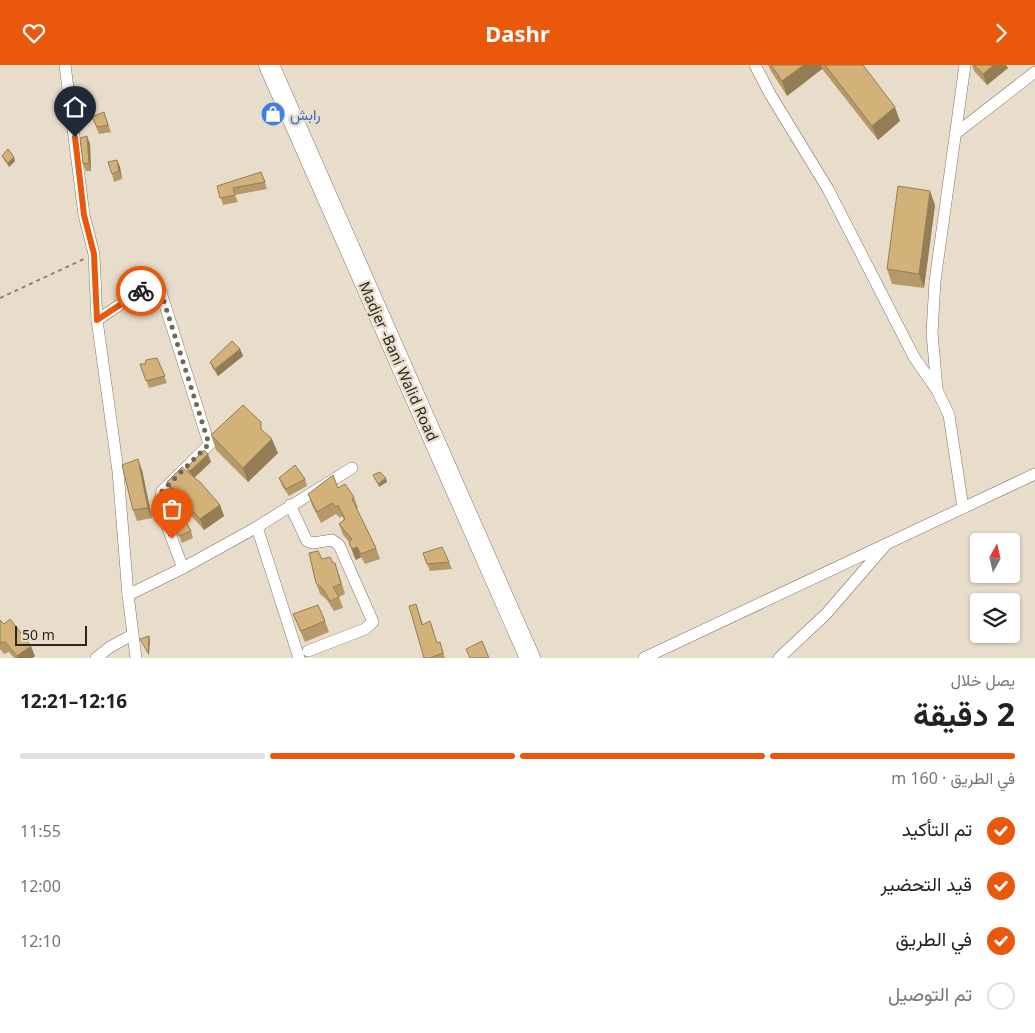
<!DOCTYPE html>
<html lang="ar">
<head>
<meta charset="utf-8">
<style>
  :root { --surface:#fff; --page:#f6f6f6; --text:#222; --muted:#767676; --line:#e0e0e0; --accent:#ea580c }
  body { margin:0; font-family:"Noto Sans",Vazirmatn,sans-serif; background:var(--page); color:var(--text); direction:rtl; height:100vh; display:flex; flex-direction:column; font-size:19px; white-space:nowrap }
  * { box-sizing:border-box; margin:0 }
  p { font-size:16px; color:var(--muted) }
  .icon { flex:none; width:28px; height:28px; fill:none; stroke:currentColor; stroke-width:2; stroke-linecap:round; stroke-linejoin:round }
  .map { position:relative; height:593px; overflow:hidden; direction:ltr }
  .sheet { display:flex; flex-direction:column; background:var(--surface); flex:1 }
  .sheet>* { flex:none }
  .needle { width:32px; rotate:8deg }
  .fabs { position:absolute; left:970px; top:468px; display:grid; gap:10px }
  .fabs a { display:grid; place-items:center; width:50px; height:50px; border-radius:5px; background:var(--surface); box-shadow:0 1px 4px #0004; font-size:25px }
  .scale { position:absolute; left:15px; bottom:12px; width:72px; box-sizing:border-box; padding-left:5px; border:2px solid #2b2720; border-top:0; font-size:14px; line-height:18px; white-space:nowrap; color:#2b2720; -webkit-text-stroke:4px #e8ddcb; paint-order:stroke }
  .pin { position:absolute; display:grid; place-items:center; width:42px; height:42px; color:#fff; margin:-51px -21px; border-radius:50% 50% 50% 0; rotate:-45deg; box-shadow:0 0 5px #0007 }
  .pin .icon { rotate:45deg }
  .courier { position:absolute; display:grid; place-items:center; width:50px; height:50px; margin:-25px; border:4px solid #ea580c; border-radius:50%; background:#fff; color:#222; box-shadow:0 1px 6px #0007 }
  .overview em { font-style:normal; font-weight:700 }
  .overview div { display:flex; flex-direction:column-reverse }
  .overview { display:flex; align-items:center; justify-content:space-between; height:85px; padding:0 20px }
  h1 { font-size:32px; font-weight:700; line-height:38px }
  .bar { display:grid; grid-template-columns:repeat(4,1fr); gap:8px 5px; align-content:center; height:60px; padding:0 20px }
  .bar i { height:6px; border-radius:4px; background:var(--line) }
  .bar .current { background:var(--accent) }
  .bar p { grid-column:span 4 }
  ol { padding:0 20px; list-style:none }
  li { display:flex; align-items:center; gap:15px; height:55px }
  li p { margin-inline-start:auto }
  li .icon { padding:5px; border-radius:50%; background:var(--accent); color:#fff; stroke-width:4 }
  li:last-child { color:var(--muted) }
  li i { width:28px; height:28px; border:2px solid var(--line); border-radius:50% }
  header { display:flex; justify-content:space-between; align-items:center; height:65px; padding:0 20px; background:var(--accent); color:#fff; font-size:22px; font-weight:700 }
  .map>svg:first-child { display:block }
</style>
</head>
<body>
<header><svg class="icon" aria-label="forward" viewBox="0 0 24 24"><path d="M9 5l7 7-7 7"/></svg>Dashr<svg class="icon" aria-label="heart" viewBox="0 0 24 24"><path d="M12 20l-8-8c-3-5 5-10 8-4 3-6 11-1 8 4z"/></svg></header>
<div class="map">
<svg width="1035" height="593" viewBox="0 0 1035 593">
  <rect width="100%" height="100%" fill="#e8ddcb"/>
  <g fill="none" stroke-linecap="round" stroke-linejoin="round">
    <defs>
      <g id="street">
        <path d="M 65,0 L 84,150 L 94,189 L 97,255 L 118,406 L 128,530 L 136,593"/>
        <path d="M 755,0 L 770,29 L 828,124 L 914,292 L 937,325 L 949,350 L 963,443"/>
        <path d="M 955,69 L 1035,7"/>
        <path d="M 97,255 L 145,223 L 150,220 L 159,221 L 209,379"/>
        <path d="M 937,324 L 932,268 L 935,216 L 965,0"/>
        <path d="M 290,440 L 307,476 L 313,478 L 332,475 L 339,480 L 373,557 L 365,564 L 308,586"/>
        <path d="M 257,462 L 352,403"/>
        <path d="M 183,503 L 159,440 L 162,426 L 213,376"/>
        <path d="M 128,530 L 183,503 L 257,462 L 299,593"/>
        <path d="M 96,593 L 110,582 L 132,570"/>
        <path d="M 644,593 L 1035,409"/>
        <path d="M 779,593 L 826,549 L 884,482"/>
      </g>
      <path id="highway" d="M 269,0 L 530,593"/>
    </defs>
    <!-- street casing -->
    <use href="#street" stroke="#7f7666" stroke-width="12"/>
    <!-- highway casing -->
    <use href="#highway" stroke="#7f7666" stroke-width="21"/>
    <!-- path -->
    <path stroke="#898175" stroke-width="2" stroke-dasharray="4 4" stroke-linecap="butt" d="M 0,233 L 84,194"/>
    <!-- street -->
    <use href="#street" stroke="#fff" stroke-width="11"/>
    <!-- highway -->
    <use href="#highway" stroke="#fff" stroke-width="20"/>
  </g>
  <!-- wall -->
  <g fill="#b59968">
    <path d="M 768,0 L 863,0 L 900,56 L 878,75 L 822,4 L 787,31 L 771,6 Z"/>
    <path d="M 972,0 L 1006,0 L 1008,3 L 987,20 L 974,6 Z"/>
    <path d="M 104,47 L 111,67 L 99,69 L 92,52 Z"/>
    <path d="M 87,71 L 90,79 L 91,106 L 86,106 L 83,99 Z"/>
    <path d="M 2,91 L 15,96 L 9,102 L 4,95 Z"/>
    <path d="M 117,95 L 120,102 L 122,114 L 114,117 L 112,109 Z"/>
    <path d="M 265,117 L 267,124 L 235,130 L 238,137 L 223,140 L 217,121 Z"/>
    <path d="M 935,140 L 924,223 L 892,219 L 887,204 Z"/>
    <path d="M 240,284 L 243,291 L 218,311 L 213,304 L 210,297 Z"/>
    <path d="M 157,293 L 167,318 L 149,323 L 140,299 L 145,299 Z"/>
    <path d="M 211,370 L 278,388 L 248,417 L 216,385 Z"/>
    <path d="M 211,397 L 194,412 L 220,440 L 224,451 L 204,465 L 171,428 L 167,417 L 188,406 L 186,403 Z"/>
    <path d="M 142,405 L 152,453 L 137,456 L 133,445 Z"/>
    <path d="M 279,413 L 305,414 L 307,421 L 289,431 L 282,421 Z"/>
    <path d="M 338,422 L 354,432 L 358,443 L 357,444 L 376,483 L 380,494 L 365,499 L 361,492 L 356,495 L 353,489 L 349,478 L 349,477 L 343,470 L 339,459 L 344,455 L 342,451 L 340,453 L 336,449 L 321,458 L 312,440 L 308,429 Z"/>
    <path d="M 174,458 L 191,466 L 193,473 L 182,478 Z"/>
    <path d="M 423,488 L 449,497 L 452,504 L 430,506 Z"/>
    <path d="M 339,509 L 345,529 L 339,532 L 343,543 L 334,546 L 327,535 L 320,529 L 316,518 Z"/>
    <path d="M 416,539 L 423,559 L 438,578 L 440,577 L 445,593 L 424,593 Z"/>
    <path d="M 293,549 L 325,556 L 329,567 L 305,577 Z"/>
    <path d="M 0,555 L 35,591 L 32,593 L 14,593 L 9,587 L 4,589 L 0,584 Z"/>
  </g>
  <!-- shaded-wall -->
  <g fill="#937d55">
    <path d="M 804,0 L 821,0 L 822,4 L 787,31 L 782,16 Z"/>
    <path d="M 994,0 L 1006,0 L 1008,3 L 987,20 L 983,9 Z"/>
    <path d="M 895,42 L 900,56 L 878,75 L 872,61 Z"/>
    <path d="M 87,71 L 90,79 L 91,106 L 89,98 Z"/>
    <path d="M 14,92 L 15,96 L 9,102 L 8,98 Z"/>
    <path d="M 117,95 L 120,102 L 122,114 L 119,106 Z"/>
    <path d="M 930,126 L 935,140 L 924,223 L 919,209 Z"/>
    <path d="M 240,284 L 243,291 L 218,311 L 215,304 Z"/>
    <path d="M 272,374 L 278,388 L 248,417 L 243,403 Z"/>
    <path d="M 208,389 L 211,397 L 193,414 L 190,406 Z"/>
    <path d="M 138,394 L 142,405 L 152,453 L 148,443 Z"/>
    <path d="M 386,413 L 387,417 L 379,422 L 378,419 Z"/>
    <path d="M 220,440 L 224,451 L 204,465 L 200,454 Z"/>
    <path d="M 357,482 L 361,492 L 356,495 L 352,484 Z"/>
    <path d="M 149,571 L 150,575 L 149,591 L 148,588 Z"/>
    <path d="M 31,581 L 35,591 L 32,593 L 17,593 L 17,591 Z"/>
  </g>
  <!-- building -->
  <g fill="#d2b279" stroke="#937d55">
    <path d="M 771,0 L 804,0 L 782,16 Z"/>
    <path d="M 825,0 L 863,0 L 895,42 L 872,61 Z"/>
    <path d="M 974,0 L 994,0 L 983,9 Z"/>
    <path d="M 104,47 L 108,60 L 97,62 L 92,52 Z"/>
    <path d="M 87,71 L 89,98 L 83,99 L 80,73 Z"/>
    <path d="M 8,84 L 14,92 L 8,98 L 2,91 Z"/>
    <path d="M 117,95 L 119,106 L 112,109 L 108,97 Z"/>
    <path d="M 261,107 L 265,117 L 233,123 L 235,130 L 220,133 L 217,121 Z"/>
    <path d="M 898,121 L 930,126 L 919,209 L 887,204 Z"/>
    <path d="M 232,276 L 240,284 L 215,304 L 210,297 Z"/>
    <path d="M 157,293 L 165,311 L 146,316 L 140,299 L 145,299 L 146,295 Z"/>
    <path d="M 243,340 L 261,357 L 261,364 L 272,374 L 243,403 L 211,370 Z"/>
    <path d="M 204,385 L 208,389 L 190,406 L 186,403 Z"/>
    <path d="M 138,394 L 148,443 L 133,445 L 122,400 Z"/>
    <path d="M 295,400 L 305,414 L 286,424 L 279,413 Z"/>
    <path d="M 182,402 L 201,418 L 220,440 L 200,454 L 167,417 Z"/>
    <path d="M 380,407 L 386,413 L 378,419 L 373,410 Z"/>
    <path d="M 333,410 L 338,423 L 345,419 L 354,432 L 352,434 L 376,483 L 361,489 L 357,482 L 352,484 L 349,478 L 352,474 L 339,459 L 345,454 L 338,440 L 336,442 L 332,438 L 317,447 L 308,429 Z"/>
    <path d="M 185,455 L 191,466 L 179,471 L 174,458 Z"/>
    <path d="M 442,482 L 449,497 L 427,499 L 423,488 Z"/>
    <path d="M 318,486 L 322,494 L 330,492 L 333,498 L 335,498 L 341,519 L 333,522 L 339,532 L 330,536 L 323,524 L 316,518 L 309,488 Z"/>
    <path d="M 416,539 L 422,560 L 430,556 L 437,578 L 440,577 L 443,588 L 430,593 L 424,593 L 409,541 Z"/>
    <path d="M 318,540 L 325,556 L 301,566 L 293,549 Z"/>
    <path d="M 10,554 L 31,581 L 17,591 L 5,577 L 0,578 L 0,555 L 4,559 Z"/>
    <path d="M 149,571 L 148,588 L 140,574 Z"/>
    <path d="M 482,576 L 489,593 L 470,593 L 466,584 Z"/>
  </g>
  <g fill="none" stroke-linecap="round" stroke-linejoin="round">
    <!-- done -->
    <path stroke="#6d675c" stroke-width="5" stroke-dasharray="0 9" d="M 141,226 L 150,220 L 157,220 L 160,224 L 209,379 L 162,426 L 160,440 L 172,474"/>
    <!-- route -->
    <path stroke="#ea580c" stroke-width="6" d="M 75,72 L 84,150 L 94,189 L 97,255 L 141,226"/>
  </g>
  <!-- icons -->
  <defs>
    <symbol id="shop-disc" viewBox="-11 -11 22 22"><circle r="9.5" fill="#3f7fe0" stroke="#e8ddcb"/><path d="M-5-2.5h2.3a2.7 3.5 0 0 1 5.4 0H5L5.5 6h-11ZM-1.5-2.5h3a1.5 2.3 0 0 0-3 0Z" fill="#fff"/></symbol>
  </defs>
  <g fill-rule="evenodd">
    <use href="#shop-disc" x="259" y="35" width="28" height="28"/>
  </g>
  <g text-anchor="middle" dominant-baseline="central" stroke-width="5" stroke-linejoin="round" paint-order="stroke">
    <!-- shop labels -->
    <g font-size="15" fill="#366cbe" stroke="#e8ddcb" text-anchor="start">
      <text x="290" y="49">رابش</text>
    </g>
    <!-- street labels -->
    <g font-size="15" fill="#2b2720" stroke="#e8ddcb">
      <text transform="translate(399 296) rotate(66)">Madjer -Bani Walid Road</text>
    </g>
  </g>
</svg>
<div class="fabs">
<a><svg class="needle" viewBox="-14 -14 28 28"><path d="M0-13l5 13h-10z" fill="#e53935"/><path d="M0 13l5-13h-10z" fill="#767676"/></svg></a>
<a><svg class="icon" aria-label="layers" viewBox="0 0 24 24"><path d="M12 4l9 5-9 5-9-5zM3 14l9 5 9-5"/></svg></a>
</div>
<div class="scale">50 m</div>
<div class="pin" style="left:172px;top:474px;background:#ea580c"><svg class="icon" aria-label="bag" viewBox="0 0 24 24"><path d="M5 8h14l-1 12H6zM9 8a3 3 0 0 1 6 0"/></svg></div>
<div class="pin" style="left:75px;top:72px;background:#1f2937"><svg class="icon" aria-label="home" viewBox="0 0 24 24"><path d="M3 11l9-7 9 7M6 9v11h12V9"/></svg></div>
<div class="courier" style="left:141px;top:226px"><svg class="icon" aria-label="bike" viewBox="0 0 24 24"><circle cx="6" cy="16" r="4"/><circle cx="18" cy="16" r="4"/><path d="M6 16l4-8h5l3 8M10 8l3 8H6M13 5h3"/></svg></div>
</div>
<section class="sheet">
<div class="overview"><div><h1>2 دقيقة</h1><p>يصل خلال</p></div><em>12:16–12:21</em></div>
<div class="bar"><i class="current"></i><i class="current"></i><i class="current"></i><i></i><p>في الطريق · 160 m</p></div>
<ol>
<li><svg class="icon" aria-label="check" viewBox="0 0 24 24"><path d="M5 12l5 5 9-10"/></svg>تم التأكيد<p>11:55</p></li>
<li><svg class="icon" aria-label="check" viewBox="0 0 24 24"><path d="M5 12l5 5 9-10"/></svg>قيد التحضير<p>12:00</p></li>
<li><svg class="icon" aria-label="check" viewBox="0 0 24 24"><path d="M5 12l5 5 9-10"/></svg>في الطريق<p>12:10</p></li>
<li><i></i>تم التوصيل</li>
</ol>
</section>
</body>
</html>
